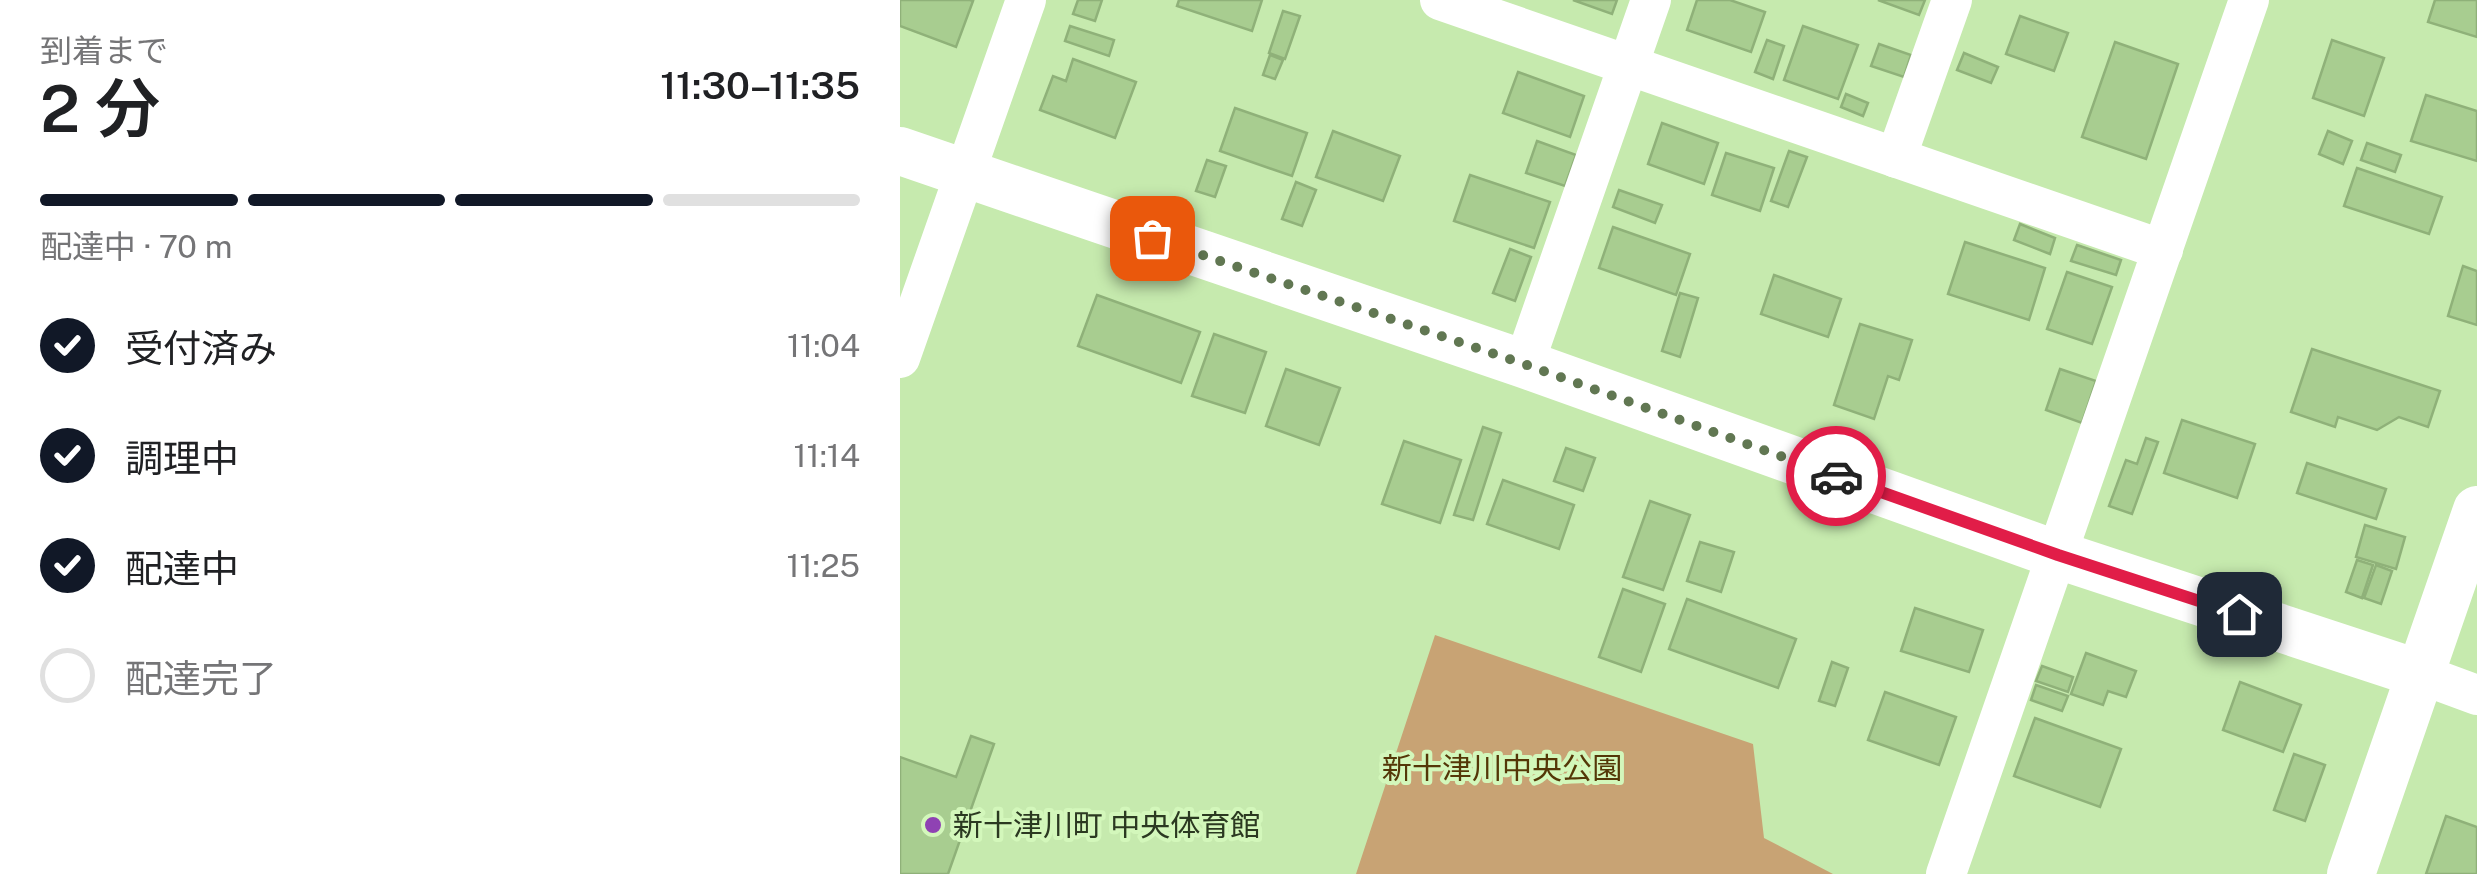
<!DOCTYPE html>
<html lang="ja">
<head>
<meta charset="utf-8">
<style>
  :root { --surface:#fff; --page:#f6f6f6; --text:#202124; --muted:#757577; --line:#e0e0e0; --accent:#111827 }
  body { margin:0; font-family:"Public Sans","Noto Sans JP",sans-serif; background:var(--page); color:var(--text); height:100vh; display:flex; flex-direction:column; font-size:38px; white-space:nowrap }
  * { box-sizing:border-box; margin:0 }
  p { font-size:32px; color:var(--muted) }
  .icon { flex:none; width:55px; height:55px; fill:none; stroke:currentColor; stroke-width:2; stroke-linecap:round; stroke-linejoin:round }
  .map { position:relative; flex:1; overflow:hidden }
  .side { display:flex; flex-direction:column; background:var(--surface); width:900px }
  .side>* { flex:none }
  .pin { position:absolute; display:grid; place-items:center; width:85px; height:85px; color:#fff; margin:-42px; border-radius:20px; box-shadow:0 5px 15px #0006 }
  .courier { position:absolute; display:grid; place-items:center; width:100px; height:100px; margin:-50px; border:8px solid #e11d48; border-radius:50%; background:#fff; color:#222; box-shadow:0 2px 12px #0007 }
  .head em { font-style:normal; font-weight:600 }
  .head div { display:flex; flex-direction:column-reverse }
  .head { display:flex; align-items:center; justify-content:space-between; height:170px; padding:0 40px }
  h1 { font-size:65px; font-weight:600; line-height:75px }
  .bar { display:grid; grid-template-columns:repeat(4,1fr); gap:15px 10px; align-content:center; height:120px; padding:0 40px }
  .bar i { height:12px; border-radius:8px; background:var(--line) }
  .bar .selected { background:var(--accent) }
  .bar p { grid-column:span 4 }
  ol { padding:0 40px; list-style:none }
  li { display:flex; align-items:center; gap:30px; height:110px }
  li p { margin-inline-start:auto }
  li .icon { padding:10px; border-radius:50%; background:var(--accent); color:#fff; stroke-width:4 }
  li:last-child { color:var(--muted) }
  li i { width:55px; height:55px; border:5px solid var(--line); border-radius:50% }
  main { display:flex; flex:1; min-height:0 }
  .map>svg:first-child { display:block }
</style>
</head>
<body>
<main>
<section class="side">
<div class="head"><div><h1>2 分</h1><p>到着まで</p></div><em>11:30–11:35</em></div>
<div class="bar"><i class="selected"></i><i class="selected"></i><i class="selected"></i><i></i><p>配達中 · 70 m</p></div>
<ol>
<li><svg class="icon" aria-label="check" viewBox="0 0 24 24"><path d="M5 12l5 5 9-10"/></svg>受付済み<p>11:04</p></li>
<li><svg class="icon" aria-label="check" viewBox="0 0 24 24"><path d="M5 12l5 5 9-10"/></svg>調理中<p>11:14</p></li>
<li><svg class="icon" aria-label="check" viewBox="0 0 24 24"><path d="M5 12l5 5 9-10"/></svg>配達中<p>11:25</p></li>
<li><i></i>配達完了</li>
</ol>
</section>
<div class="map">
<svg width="1577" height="874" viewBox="0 0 1577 874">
  <rect width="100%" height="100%" fill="#c6eaae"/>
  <!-- green -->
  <path fill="#c8a374" d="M 535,635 L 853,744 L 864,838 L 933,874 L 456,874 Z"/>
  <!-- building -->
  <g fill="#a8cd90" stroke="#8fb179" stroke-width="2.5">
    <path d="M 0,0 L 70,0 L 73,1 L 56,47 L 0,26 Z"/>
    <path d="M 178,0 L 202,0 L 195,21 L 173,14 Z"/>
    <path d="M 279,0 L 362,0 L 352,31 L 277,6 Z"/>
    <path d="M 673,0 L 717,0 L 712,14 Z"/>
    <path d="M 797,0 L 830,0 L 865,12 L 851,52 L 787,30 Z"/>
    <path d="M 978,0 L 1025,0 L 1019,15 Z"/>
    <path d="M 1535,0 L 1577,0 L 1577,37 L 1528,22 Z"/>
    <path d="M 383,11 L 400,16 L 385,59 L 369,53 Z"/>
    <path d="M 1120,16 L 1168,33 L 1154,71 L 1106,54 Z"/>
    <path d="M 170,26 L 214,40 L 209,56 L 165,41 Z"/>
    <path d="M 903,26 L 958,45 L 938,99 L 884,80 Z"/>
    <path d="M 867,40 L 884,46 L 873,79 L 855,72 Z"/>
    <path d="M 1432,40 L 1484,58 L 1464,116 L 1413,98 Z"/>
    <path d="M 1215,42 L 1278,64 L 1246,159 L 1182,137 Z"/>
    <path d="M 979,44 L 1011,55 L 1004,77 L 971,66 Z"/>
    <path d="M 1064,53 L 1098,67 L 1091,83 L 1057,70 Z"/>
    <path d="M 370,55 L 383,60 L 375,79 L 363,75 Z"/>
    <path d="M 173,59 L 236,82 L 215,138 L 140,110 L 153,76 L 166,81 Z"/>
    <path d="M 618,72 L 684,96 L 670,137 L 603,113 Z"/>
    <path d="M 946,94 L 968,103 L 963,116 L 941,107 Z"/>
    <path d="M 1526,95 L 1577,111 L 1577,161 L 1511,141 Z"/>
    <path d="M 335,108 L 407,133 L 392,176 L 320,151 Z"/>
    <path d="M 762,123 L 818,143 L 804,184 L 748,164 Z"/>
    <path d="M 433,131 L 500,156 L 483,201 L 416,177 Z"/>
    <path d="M 1428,131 L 1452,141 L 1443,164 L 1419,154 Z"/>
    <path d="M 637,141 L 676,155 L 665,186 L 626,173 Z"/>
    <path d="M 1467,143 L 1501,155 L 1495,172 L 1461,160 Z"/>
    <path d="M 889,151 L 907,157 L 888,207 L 871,201 Z"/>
    <path d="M 826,153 L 874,168 L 860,211 L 812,195 Z"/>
    <path d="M 307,160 L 326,166 L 315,197 L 296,191 Z"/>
    <path d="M 1457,168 L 1542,197 L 1529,234 L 1444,206 Z"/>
    <path d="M 570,175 L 650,202 L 634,248 L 554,221 Z"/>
    <path d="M 396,182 L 416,190 L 402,226 L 382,219 Z"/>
    <path d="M 719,190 L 762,205 L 755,223 L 713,207 Z"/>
    <path d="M 1120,224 L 1155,238 L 1150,254 L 1114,240 Z"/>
    <path d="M 713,227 L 790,254 L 776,295 L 699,268 Z"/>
    <path d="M 1065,242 L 1145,268 L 1129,320 L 1048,294 Z"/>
    <path d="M 1177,245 L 1221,260 L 1216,275 L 1171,261 Z"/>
    <path d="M 610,249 L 631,257 L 615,301 L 593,293 Z"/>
    <path d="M 1563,266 L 1577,271 L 1577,325 L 1548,316 Z"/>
    <path d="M 1167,272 L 1212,287 L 1192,344 L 1147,329 Z"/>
    <path d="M 874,275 L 941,299 L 928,337 L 861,314 Z"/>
    <path d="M 780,293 L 798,298 L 780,357 L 762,351 Z"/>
    <path d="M 197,295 L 300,332 L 281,383 L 178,346 Z"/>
    <path d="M 960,324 L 1012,340 L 999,380 L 988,376 L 974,419 L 934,405 Z"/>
    <path d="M 314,334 L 366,352 L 345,413 L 292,396 Z"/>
    <path d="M 1412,349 L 1540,391 L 1528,427 L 1499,417 L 1477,430 L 1438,417 L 1435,427 L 1391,412 Z"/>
    <path d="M 386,369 L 440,388 L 419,445 L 366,426 Z"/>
    <path d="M 1160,369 L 1196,381 L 1182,423 L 1146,410 Z"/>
    <path d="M 1282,420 L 1355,444 L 1337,498 L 1264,473 Z"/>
    <path d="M 583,427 L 601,433 L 573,520 L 554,515 Z"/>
    <path d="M 1246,438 L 1258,442 L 1232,514 L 1209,506 L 1226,460 L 1237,464 Z"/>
    <path d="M 504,441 L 561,460 L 540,523 L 482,504 Z"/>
    <path d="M 666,448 L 695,458 L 683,491 L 654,481 Z"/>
    <path d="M 1407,463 L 1486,489 L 1476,519 L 1397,493 Z"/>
    <path d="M 603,480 L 674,505 L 659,549 L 587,524 Z"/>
    <path d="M 750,501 L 790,515 L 763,590 L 723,577 Z"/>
    <path d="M 1465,525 L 1505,537 L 1496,569 L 1456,557 Z"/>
    <path d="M 800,542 L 834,552 L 821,592 L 787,581 Z"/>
    <path d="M 1457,560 L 1473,565 L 1462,598 L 1446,592 Z"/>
    <path d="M 1476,565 L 1492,571 L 1481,604 L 1464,598 Z"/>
    <path d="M 723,589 L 765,604 L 741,672 L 699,657 Z"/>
    <path d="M 787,599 L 896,639 L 878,688 L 769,649 Z"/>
    <path d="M 1015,608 L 1083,630 L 1069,672 L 1001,651 Z"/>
    <path d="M 1186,653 L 1236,671 L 1226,697 L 1208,691 L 1203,705 L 1171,694 Z"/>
    <path d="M 932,662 L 948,668 L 935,706 L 919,701 Z"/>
    <path d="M 1142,666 L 1173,677 L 1168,692 L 1136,681 Z"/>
    <path d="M 1340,682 L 1401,705 L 1383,752 L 1323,730 Z"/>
    <path d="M 1136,685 L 1168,696 L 1162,711 L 1131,700 Z"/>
    <path d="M 985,692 L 1056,717 L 1039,765 L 968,740 Z"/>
    <path d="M 1135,718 L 1221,749 L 1200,807 L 1114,776 Z"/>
    <path d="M 71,736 L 94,744 L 48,874 L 0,874 L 0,757 L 56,777 Z"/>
    <path d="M 1394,754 L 1425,765 L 1405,821 L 1374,810 Z"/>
    <path d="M 1546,816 L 1577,827 L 1577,874 L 1526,874 Z"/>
  </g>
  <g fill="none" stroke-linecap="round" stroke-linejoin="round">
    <!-- minor -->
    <g stroke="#fff" stroke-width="40">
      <path d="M 540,0 L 1263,250"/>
      <path d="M 996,158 L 1052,0"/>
      <path d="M 0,358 L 126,0"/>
      <path d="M 624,364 L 751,0"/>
      <path d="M 1520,674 L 1577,695"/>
      <path d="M 1046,874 L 1349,0"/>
    </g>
    <!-- tertiary -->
    <g stroke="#fff" stroke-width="48">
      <path d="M 0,151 L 624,364 L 1158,555 L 1520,674"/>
      <path d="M 1451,874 L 1577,510"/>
    </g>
  </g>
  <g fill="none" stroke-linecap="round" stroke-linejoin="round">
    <!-- done -->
    <path stroke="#617752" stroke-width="10" stroke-dasharray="0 18" d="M 252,238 L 624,364 L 936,476"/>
    <!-- route -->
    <path stroke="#e11d48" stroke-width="12" d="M 936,476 L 1158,555 L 1339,614"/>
  </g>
  <!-- markers -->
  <circle fill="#8f42b3" stroke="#d3f7bb" stroke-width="4" cx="33" cy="825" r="10"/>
  <g text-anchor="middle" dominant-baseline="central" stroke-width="8" stroke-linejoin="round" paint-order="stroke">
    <!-- park labels -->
    <g font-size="30" fill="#543707" stroke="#d3f7bb">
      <text x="602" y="768">新十津川中央公園</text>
    </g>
    <!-- poi labels -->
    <g font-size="30" fill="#2b3921" stroke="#d3f7bb" text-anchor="start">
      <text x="53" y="825">新十津川町 中央体育館</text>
    </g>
  </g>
</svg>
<div class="pin" style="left:252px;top:238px;background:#ea580c"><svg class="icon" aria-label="bag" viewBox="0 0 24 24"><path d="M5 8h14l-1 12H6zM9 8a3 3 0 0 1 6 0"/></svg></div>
<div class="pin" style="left:1339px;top:614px;background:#1f2937"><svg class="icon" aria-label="home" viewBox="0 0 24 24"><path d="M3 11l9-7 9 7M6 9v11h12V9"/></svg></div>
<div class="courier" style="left:936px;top:476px"><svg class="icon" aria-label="car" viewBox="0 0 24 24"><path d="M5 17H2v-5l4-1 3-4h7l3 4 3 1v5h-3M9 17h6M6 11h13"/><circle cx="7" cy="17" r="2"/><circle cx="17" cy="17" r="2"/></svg></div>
</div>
</main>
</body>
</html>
